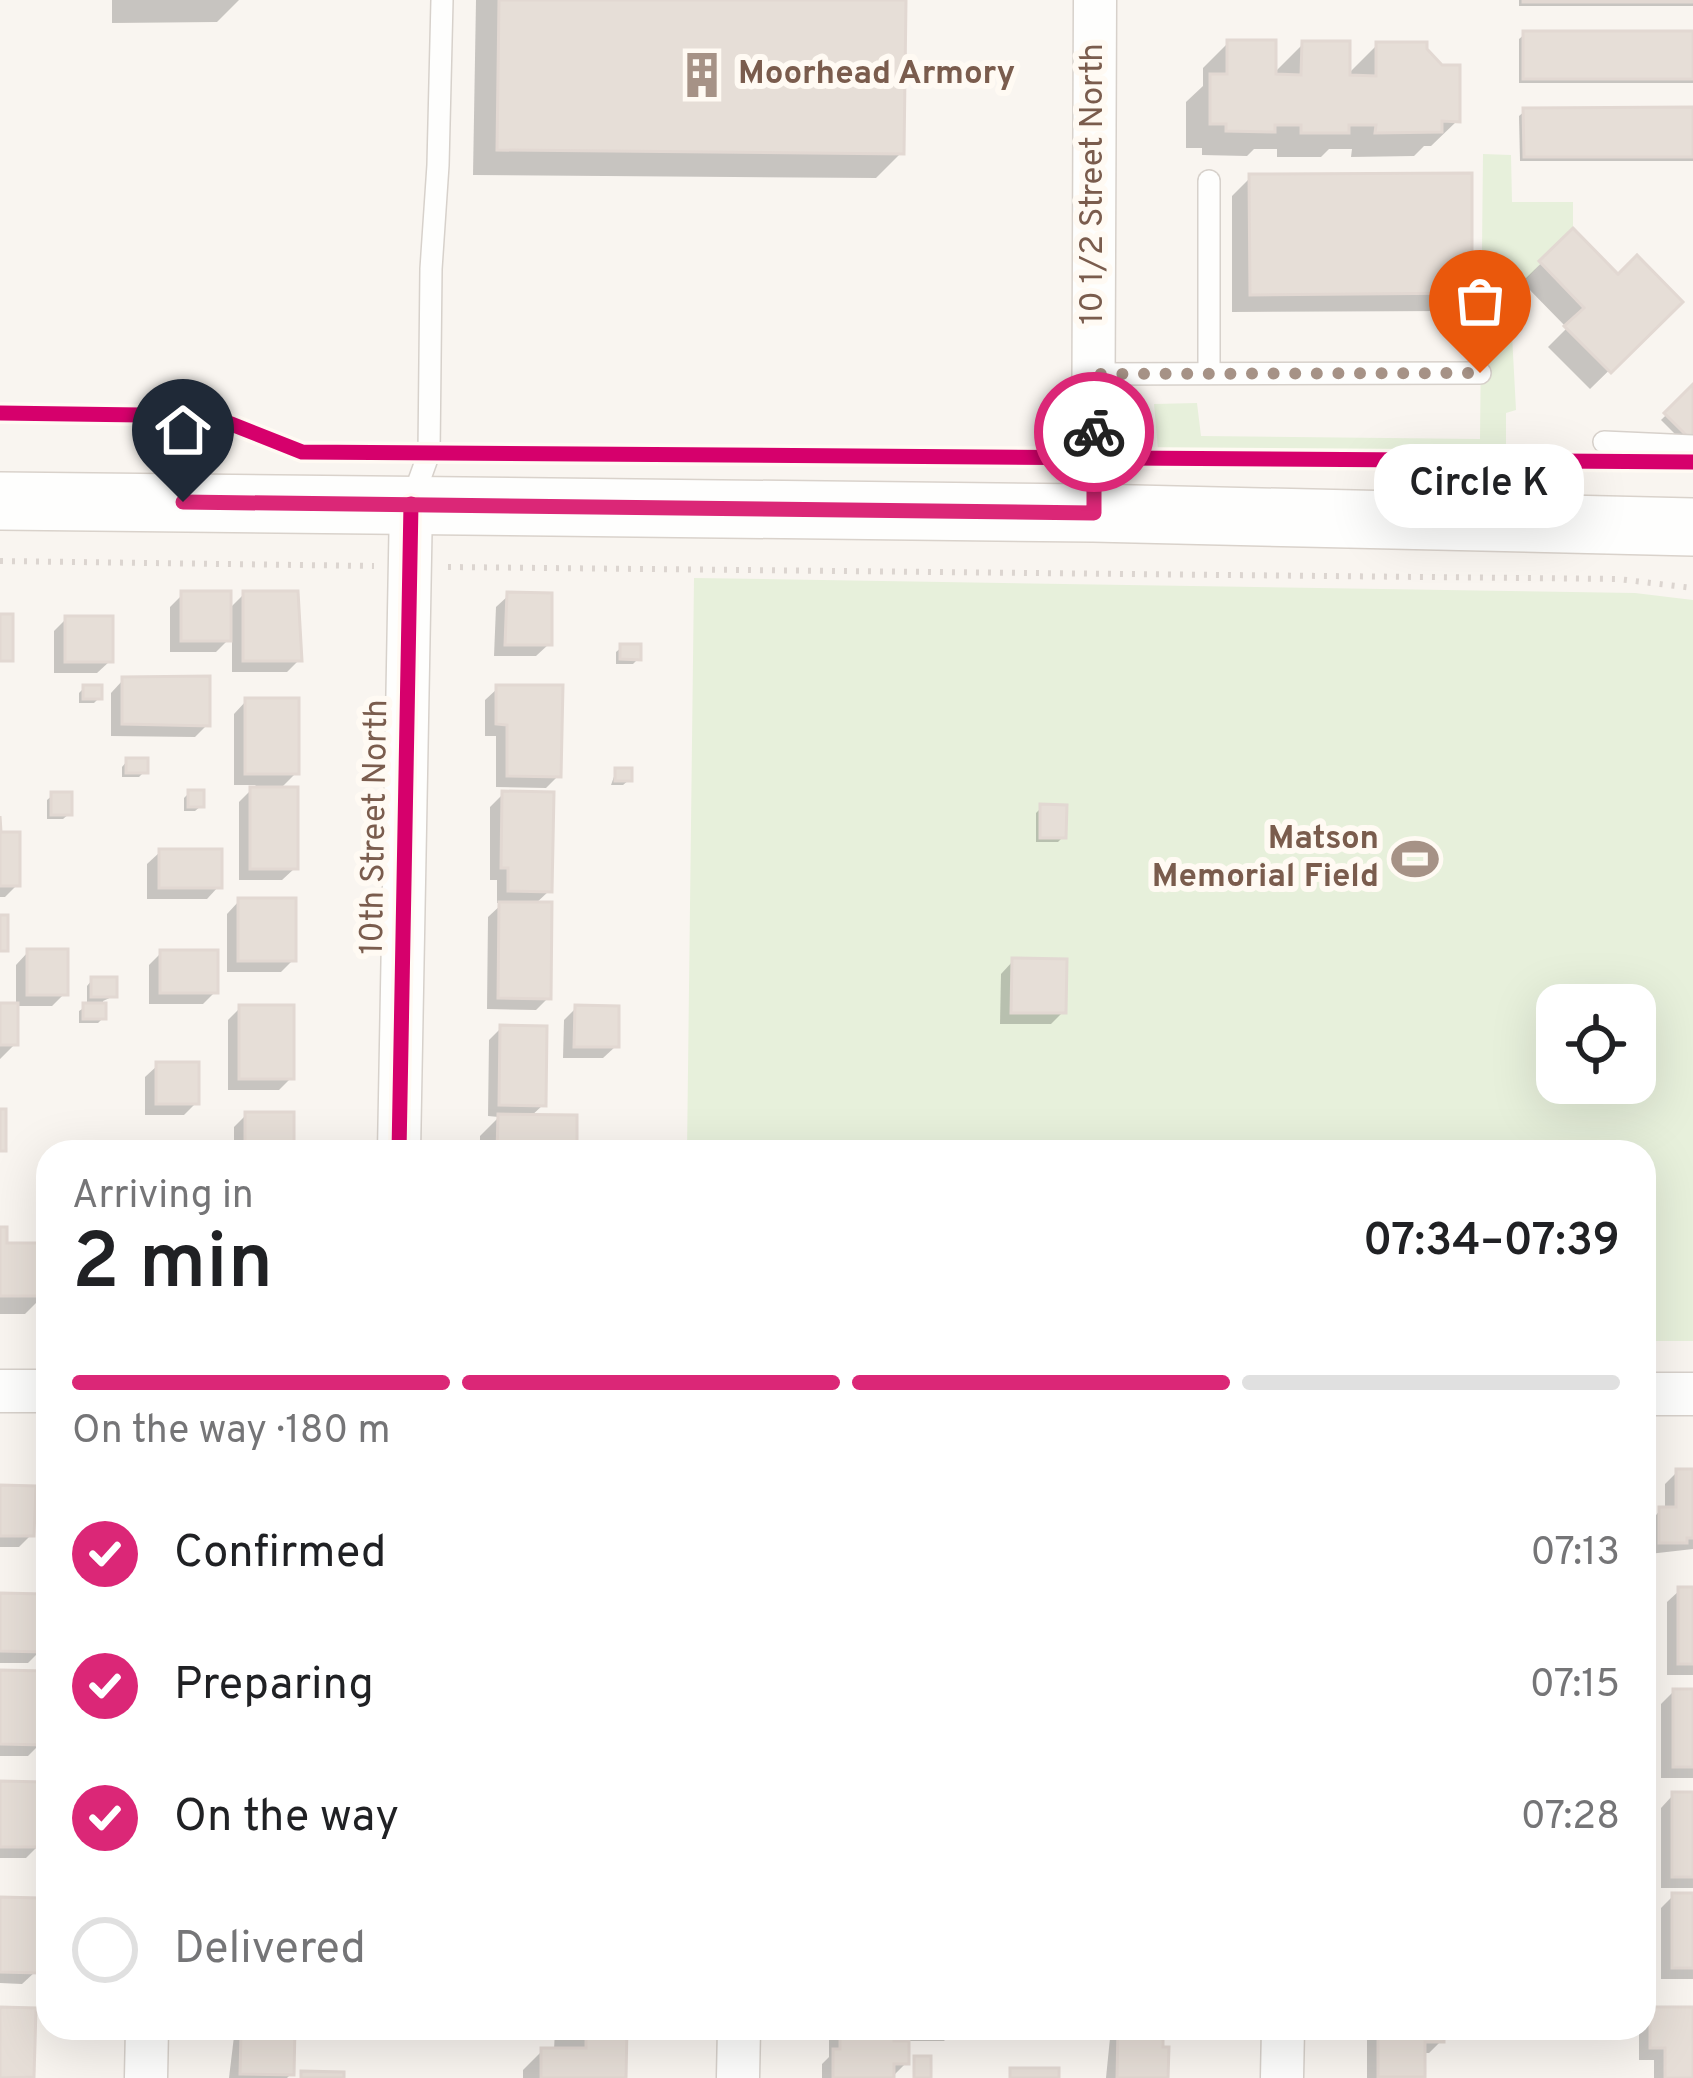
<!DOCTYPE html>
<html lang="en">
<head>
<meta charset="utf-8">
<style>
  :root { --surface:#fff; --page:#f2f2f2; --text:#202124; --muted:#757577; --line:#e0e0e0; --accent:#db2777 }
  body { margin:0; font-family:Overpass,sans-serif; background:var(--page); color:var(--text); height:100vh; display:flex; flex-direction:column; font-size:45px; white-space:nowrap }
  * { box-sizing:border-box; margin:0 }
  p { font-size:39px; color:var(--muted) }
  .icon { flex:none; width:66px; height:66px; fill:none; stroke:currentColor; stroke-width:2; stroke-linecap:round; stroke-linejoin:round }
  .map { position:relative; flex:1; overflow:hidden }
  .details { position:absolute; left:36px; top:1140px; width:1620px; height:900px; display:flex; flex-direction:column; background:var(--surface); border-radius:36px; box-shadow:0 12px 48px #0002 }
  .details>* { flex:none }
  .controls { position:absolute; left:1536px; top:984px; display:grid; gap:24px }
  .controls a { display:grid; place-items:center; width:120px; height:120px; border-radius:24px; background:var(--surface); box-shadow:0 12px 48px #0002; font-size:60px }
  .pin { position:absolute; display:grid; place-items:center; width:102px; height:102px; color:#fff; margin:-123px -51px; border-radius:50% 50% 50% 0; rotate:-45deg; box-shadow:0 0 12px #0007 }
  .pin .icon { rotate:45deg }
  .courier { position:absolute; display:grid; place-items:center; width:120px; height:120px; margin:-60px; border:9px solid #db2777; border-radius:50%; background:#fff; color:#222; box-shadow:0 3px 15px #0007 }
  .bubble { position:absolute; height:84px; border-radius:36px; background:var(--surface); box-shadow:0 12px 48px #0002; font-size:39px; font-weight:600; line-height:84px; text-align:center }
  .summary em { font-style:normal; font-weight:600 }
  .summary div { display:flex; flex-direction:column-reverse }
  .summary { display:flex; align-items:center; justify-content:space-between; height:204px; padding:0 36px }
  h1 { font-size:78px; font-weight:600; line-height:90px }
  .bar { display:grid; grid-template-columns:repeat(4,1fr); gap:18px 12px; align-content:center; height:144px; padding:0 36px }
  .bar i { height:15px; border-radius:9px; background:var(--line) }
  .bar .current { background:var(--accent) }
  .bar p { grid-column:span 4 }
  ol { padding:0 36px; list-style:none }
  li { display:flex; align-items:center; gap:36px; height:132px }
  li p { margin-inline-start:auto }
  li .icon { padding:12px; border-radius:50%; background:var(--accent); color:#fff; stroke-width:4 }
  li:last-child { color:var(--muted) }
  li i { width:66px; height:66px; border:6px solid var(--line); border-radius:50% }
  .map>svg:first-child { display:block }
</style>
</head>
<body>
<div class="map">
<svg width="1693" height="2078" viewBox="0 0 1693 2078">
  <rect width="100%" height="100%" fill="#f9f5f0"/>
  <!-- green -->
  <g fill="#e7f0db" fill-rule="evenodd">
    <path d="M 1483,154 L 1511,155 L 1512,202 L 1573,202 L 1573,228 L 1510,297 L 1516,410 L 1506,413 L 1506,455 L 1158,450 L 1154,404 L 1197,403 L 1201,436 L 1480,439 Z"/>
    <path d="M 694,578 L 1635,593 L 1693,600 L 1693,1341 L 1644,1341 L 1644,1152 L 687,1152 ZM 1557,1005 L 1635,1005 L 1635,1083 L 1557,1083 Z"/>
  </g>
  <!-- shadow -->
  <g fill="#0003">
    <path d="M 112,0 L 239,0 L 217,22 L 112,23 Z"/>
    <path d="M 903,0 L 901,153 L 876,178 L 473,175 L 476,0 Z"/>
    <rect x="1519" y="0" width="174" height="6"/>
    <path d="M 1525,34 L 1693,34 L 1693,83 L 1519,83 L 1519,39 Z"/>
    <path d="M 1228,43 L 1273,74 L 1303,44 L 1347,75 L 1377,45 L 1457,121 L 1431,146 L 1424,146 L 1414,156 L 1351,157 L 1352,149 L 1329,149 L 1321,157 L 1277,157 L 1277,149 L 1254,149 L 1247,156 L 1202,155 L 1202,148 L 1186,148 L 1186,102 L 1203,86 L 1203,68 Z"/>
    <path d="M 1693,110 L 1693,161 L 1520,161 L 1519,116 L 1525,111 Z"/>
    <path d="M 1251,177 L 1469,292 L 1450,311 L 1232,312 L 1232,196 Z"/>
    <path d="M 1573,232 L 1618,278 L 1679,302 L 1590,389 L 1548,347 L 1567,328 L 1522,282 Z"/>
    <path d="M 1693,389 L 1687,446 L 1661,420 Z"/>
    <path d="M 183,594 L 228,610 L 244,594 L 299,660 L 287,672 L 232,672 L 232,636 L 216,652 L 170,652 L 170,607 Z"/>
    <path d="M 509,595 L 549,644 L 536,656 L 494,656 L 496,607 Z"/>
    <path d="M 66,619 L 110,661 L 97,673 L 54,673 L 54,631 Z"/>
    <path d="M 622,647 L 638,659 L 633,664 L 616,664 L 616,652 Z"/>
    <path d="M 123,680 L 207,725 L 195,737 L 111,736 L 111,693 Z"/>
    <path d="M 84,688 L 99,698 L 94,703 L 79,703 L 79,693 Z"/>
    <path d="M 498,688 L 558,776 L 546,788 L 496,787 L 496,736 L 485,736 L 485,700 Z"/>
    <path d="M 246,701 L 296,773 L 279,790 L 295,868 L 282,880 L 239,880 L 239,802 L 256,785 L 234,785 L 234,714 Z"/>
    <path d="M 127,761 L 145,771 L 139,777 L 122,777 L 122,767 Z"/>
    <path d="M 616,771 L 629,780 L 623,785 L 611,785 Z"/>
    <path d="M 189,793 L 201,806 L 195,811 L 184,811 L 184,798 Z"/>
    <path d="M 503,794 L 549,891 L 534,905 L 548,998 L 536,1010 L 487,1009 L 488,917 L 503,903 L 497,903 L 497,880 L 490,880 L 490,807 Z"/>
    <path d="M 53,795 L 69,814 L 63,819 L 47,819 L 47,800 Z"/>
    <path d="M 1042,807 L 1063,837 L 1058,842 L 1036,842 L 1036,813 Z"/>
    <path d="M 0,835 L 17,885 L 5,897 L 0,897 Z"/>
    <path d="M 160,852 L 219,886 L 207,899 L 147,899 L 147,864 Z"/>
    <path d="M 239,901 L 293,960 L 281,972 L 227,972 L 227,914 Z"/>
    <path d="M 28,952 L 65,993 L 52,1006 L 15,1006 L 15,1044 L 0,1059 L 0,1006 L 16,1006 L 16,965 Z"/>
    <path d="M 161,953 L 215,992 L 203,1004 L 149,1004 L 149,965 Z"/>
    <path d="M 1013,961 L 1063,1012 L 1051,1024 L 1000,1024 L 1001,974 Z"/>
    <path d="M 92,980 L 114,996 L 103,1001 L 103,1018 L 98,1023 L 79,1023 L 79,1011 L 87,1006 L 87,986 Z"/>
    <path d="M 240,1008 L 291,1078 L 279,1090 L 228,1090 L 228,1020 Z"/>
    <path d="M 576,1008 L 616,1046 L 603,1058 L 563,1058 L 564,1020 Z"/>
    <path d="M 501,1028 L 543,1105 L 530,1117 L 574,1152 L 480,1152 L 480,1136 L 499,1117 L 488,1116 L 489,1040 Z"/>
    <path d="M 158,1065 L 196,1103 L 184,1115 L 145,1115 L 145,1077 Z"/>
    <path d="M 246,1115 L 291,1152 L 234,1152 L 234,1127 Z"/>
    <path d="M 0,1230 L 4,1246 L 44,1295 L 25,1314 L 0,1314 Z"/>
    <path d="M 1677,1472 L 1693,1472 L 1693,1549 L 1649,1554 L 1649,1569 L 1644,1574 L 1644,1531 L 1660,1510 L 1665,1510 L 1665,1484 Z"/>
    <path d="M 0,1488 L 31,1535 L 19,1547 L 0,1547 Z"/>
    <path d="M 1680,1590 L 1693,1590 L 1693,1675 L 1667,1675 L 1667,1602 Z"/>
    <path d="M 0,1596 L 40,1651 L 28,1663 L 0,1663 Z"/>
    <path d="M 0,1673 L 40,1744 L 28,1756 L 0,1756 Z"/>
    <path d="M 1674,1691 L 1693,1691 L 1693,1778 L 1661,1778 L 1661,1704 Z"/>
    <path d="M 0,1784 L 38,1846 L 26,1858 L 0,1858 Z"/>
    <path d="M 1673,1795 L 1693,1795 L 1693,1888 L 1661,1888 L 1661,1808 Z"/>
    <path d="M 1673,1896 L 1693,1896 L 1693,1979 L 1661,1979 L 1661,1908 Z"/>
    <path d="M 0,1900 L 35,1972 L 22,1984 L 0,1983 Z"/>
    <path d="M 1651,2010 L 1693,2010 L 1693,2078 L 1654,2078 L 1654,2060 L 1639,2060 L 1639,2028 L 1644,2028 L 1644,2017 Z"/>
    <path d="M 235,2028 L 292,2028 L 291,2074 L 287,2078 L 229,2078 Z"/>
    <path d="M 555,2028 L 624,2028 L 623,2078 L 523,2078 L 523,2070 L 542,2051 L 554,2051 Z"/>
    <path d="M 829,2028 L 891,2028 L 891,2044 L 905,2044 L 905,2028 L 956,2028 L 944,2041 L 906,2041 L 906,2063 L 891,2078 L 822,2078 L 822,2064 L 829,2057 Z"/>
    <path d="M 1111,2028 L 1160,2028 L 1165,2078 L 1106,2078 Z"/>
    <path d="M 1372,2028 L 1441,2028 L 1441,2041 L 1429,2053 L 1422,2053 L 1420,2078 L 1367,2078 L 1367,2033 Z"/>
  </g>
  <!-- building -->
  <g fill="#e6ded7" stroke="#e2d8d2" stroke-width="3">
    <path d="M 499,0 L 906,0 L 904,154 L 497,150 Z"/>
    <rect x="1523" y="0" width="170" height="2"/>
    <rect x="1523" y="31" width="170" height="48"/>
    <path d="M 1227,40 L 1276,40 L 1276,74 L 1301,75 L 1302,41 L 1350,41 L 1350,75 L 1376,76 L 1376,42 L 1427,42 L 1427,49 L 1442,65 L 1460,65 L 1460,122 L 1442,121 L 1442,132 L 1375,133 L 1376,125 L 1349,125 L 1349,133 L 1301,133 L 1301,125 L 1275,125 L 1275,132 L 1226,131 L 1226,124 L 1210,124 L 1210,74 L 1227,74 Z"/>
    <path d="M 1693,107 L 1693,157 L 1524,157 L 1523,108 Z"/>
    <path d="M 1472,173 L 1472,293 L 1250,295 L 1249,174 Z"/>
    <path d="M 1573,228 L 1618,274 L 1637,255 L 1683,302 L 1611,373 L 1564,326 L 1584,308 L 1539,261 Z"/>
    <path d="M 1693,384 L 1693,442 L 1664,413 Z"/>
    <rect x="181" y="591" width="50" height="50"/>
    <path d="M 243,591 L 298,591 L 302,661 L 243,661 Z"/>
    <path d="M 507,592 L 552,593 L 552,645 L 505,645 Z"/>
    <rect x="0" y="614" width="13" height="47"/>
    <rect x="65" y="616" width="48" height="46"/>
    <path d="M 620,644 L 641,644 L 641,660 L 620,659 Z"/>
    <path d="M 210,676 L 210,726 L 122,724 L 122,677 Z"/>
    <rect x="83" y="685" width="19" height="14"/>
    <path d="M 496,685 L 563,685 L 561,777 L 507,776 L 507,725 L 496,724 Z"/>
    <rect x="245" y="698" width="54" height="76"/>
    <rect x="126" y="758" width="22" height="15"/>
    <rect x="615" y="768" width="17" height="13"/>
    <rect x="250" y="787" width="48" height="82"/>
    <rect x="188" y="790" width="16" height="17"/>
    <path d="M 502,791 L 554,792 L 552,892 L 508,891 L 508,868 L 501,868 Z"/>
    <rect x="51" y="792" width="21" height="23"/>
    <path d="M 1040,804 L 1067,805 L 1066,838 L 1040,838 Z"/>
    <path d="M 0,816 L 1,832 L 20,832 L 20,886 L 0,886 Z"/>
    <rect x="159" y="849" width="63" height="39"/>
    <rect x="238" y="898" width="58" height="63"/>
    <path d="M 499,902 L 552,902 L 551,999 L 498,998 Z"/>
    <rect x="0" y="915" width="8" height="36"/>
    <rect x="27" y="949" width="41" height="46"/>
    <rect x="160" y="950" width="58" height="43"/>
    <path d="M 1012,958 L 1067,959 L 1066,1013 L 1011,1013 Z"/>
    <rect x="91" y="977" width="26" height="20"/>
    <rect x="0" y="1003" width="18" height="42"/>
    <rect x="83" y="1003" width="23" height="16"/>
    <rect x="239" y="1005" width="55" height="74"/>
    <path d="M 575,1005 L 619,1006 L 619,1047 L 574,1047 Z"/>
    <path d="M 500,1025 L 547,1026 L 546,1106 L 499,1105 Z"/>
    <rect x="156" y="1062" width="43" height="42"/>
    <rect x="0" y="1109" width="6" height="42"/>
    <rect x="245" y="1112" width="49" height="40"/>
    <path d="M 498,1114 L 577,1115 L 577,1152 L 497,1152 Z"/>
    <path d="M 0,1227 L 7,1227 L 7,1243 L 47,1243 L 47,1296 L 0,1296 Z"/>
    <path d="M 1676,1469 L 1693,1469 L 1693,1538 L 1687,1538 L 1687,1543 L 1659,1543 L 1659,1507 L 1676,1507 Z"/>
    <path d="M 0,1485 L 36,1486 L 34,1536 L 0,1536 Z"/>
    <rect x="1644" y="1528" width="8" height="42"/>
    <rect x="1678" y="1587" width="15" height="77"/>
    <path d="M 0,1593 L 44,1594 L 43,1652 L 0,1651 Z"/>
    <path d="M 0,1670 L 45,1671 L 43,1745 L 0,1744 Z"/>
    <rect x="1673" y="1689" width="20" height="78"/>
    <path d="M 0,1781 L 43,1782 L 41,1847 L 0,1847 Z"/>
    <rect x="1672" y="1792" width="21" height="85"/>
    <rect x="1672" y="1893" width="21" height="75"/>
    <path d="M 0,1897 L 39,1898 L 38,1973 L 0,1972 Z"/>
    <path d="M 0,2007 L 36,2008 L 34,2077 L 0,2078 Z"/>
    <path d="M 1650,2007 L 1693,2007 L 1693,2078 L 1665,2078 L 1665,2048 L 1650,2048 Z"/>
    <path d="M 246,2028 L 295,2028 L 294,2075 L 240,2074 L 241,2033 L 246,2033 Z"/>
    <path d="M 572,2028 L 627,2028 L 626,2078 L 541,2078 L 541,2048 L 586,2048 L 586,2037 L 572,2037 Z"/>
    <path d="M 840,2028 L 894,2028 L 894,2041 L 909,2041 L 909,2064 L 894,2064 L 894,2078 L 833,2078 L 833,2049 L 840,2049 Z"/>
    <path d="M 1118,2028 L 1163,2028 L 1163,2047 L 1169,2047 L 1168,2078 L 1117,2078 Z"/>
    <path d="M 1378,2028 L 1444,2028 L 1444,2042 L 1425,2042 L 1425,2077 L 1378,2077 Z"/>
    <rect x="914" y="2056" width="17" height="22"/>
    <rect x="1010" y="2068" width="49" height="10"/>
    <path d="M 301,2071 L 344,2072 L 344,2078 L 301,2078 Z"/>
  </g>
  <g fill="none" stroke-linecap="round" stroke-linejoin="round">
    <defs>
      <g id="service">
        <path d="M 1209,181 L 1209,373"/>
        <path d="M 1094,374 L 1480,373"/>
        <path d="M 1604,442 L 1693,446"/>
        <path d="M 411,503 L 429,453 L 431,269 L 438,165 L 442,0"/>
      </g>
      <g id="minor">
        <path d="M 1093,513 L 1095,0"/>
        <path d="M 399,1152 L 411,504"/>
        <path d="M 0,1391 L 48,1391"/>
        <path d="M 1644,1394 L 1693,1394"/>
        <path d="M 146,2078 L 147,2028"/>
        <path d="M 738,2078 L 739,2028"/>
        <path d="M 1282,2078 L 1283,2028"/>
      </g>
      <path id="secondary" d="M 0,501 L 1093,513 L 1693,527"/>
    </defs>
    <!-- service casing -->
    <use href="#service" stroke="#d7d1cb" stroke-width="24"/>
    <!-- minor casing -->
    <use href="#minor" stroke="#d7d1cb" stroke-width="45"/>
    <!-- secondary casing -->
    <use href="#secondary" stroke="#d9d2cb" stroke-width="60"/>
    <!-- path -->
    <g stroke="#dcd5d0" stroke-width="6" stroke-dasharray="3 9" stroke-linecap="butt">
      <path d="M 0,561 L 374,566"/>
      <path d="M 448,567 L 1618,579 L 1693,588"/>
    </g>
    <!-- service -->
    <use href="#service" stroke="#fefefd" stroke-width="21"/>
    <!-- minor -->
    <use href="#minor" stroke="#fefefd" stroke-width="42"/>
    <!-- secondary -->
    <use href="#secondary" stroke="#fefefd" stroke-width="57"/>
    <defs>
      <g id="cycleway">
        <path d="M 0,413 L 211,416 L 302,452 L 1693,462"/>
        <path d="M 399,1152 L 411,504"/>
      </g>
    </defs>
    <!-- cycleway casing -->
    <use href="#cycleway" stroke="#fffaf3" stroke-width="22"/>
    <!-- cycleway -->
    <use href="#cycleway" stroke="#d6006c" stroke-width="15"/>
  </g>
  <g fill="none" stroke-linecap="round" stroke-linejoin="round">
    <!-- done -->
    <path stroke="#a69286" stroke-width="12" stroke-dasharray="0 21.6" d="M 1094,432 L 1094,374 L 1480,373"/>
    <!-- route -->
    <path stroke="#db2777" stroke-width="15" d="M 183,502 L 1094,513 L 1094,432"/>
  </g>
  <!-- icons -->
  <defs>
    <symbol id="building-bare" viewBox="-9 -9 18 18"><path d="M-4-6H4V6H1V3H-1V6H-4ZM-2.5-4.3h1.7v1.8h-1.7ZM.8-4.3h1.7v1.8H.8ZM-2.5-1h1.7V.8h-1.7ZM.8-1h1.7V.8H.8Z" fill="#a69286" stroke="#fffaf3" stroke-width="2.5" paint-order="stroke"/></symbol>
    <symbol id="stadium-bare" viewBox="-9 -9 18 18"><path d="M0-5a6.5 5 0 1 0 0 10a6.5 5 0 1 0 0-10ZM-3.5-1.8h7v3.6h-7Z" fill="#a69286" stroke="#fffaf3" stroke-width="2.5" paint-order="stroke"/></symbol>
  </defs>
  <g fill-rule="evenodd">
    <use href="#building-bare" x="669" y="42" width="66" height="66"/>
    <use href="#stadium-bare" x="1382" y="826" width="66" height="66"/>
  </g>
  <g text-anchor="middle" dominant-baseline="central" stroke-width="12" stroke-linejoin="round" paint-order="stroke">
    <!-- poi labels -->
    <g font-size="33" font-weight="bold" fill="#7a5c4d" stroke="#fffaf3" text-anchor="start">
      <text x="738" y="75">Moorhead Armory</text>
      <text x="1379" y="840" text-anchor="end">Matson<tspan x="1379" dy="38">Memorial Field</tspan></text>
    </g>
    <!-- street labels -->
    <g font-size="33" fill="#7a5c4d" stroke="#fffaf3">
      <text transform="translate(1094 184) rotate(-90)">10 1/2 Street North</text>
      <text transform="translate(376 827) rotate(-89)">10th Street North</text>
    </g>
  </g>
</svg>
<div class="controls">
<a><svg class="icon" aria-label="locate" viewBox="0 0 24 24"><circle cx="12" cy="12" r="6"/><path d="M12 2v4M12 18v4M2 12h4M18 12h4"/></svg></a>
</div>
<div class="pin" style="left:1480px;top:373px;background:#ea580c"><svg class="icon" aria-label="bag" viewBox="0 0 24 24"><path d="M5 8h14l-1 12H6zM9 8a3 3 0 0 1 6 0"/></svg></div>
<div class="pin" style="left:183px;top:502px;background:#1f2937"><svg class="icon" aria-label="home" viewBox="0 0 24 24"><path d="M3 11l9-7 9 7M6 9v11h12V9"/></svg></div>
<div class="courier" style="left:1094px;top:432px"><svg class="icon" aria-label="bike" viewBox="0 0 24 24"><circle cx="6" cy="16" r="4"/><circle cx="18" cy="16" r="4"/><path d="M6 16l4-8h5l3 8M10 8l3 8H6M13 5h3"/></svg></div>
<div class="bubble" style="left:1374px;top:444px;width:210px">Circle K</div>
<section class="details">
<div class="summary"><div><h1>2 min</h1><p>Arriving in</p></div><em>07:34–07:39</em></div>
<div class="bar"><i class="current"></i><i class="current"></i><i class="current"></i><i></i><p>On the way · 180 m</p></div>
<ol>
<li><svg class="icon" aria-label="check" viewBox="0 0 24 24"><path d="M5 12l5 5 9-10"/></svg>Confirmed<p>07:13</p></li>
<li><svg class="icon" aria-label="check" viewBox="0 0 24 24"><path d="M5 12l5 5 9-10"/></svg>Preparing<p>07:15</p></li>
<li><svg class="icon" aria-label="check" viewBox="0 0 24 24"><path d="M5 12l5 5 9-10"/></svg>On the way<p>07:28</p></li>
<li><i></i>Delivered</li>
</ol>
</section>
</div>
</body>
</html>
